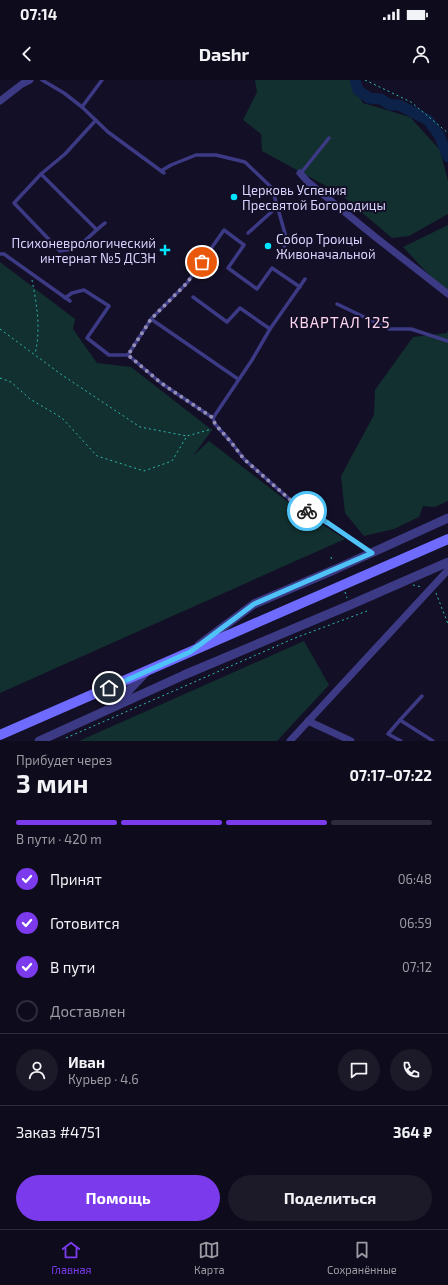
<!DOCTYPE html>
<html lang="ru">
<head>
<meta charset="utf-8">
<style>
  :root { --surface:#0e0b1c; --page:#1c1929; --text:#f1f3f6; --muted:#9b9ba3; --line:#2e2b3b; --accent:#7c3aed }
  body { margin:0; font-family:"Exo 2",sans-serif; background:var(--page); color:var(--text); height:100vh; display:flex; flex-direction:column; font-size:15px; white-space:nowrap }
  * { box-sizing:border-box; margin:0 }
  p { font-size:13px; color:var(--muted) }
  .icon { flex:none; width:22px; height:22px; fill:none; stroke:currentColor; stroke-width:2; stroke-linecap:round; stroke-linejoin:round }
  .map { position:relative; height:661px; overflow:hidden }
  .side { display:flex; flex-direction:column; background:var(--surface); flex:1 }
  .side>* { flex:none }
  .pin { position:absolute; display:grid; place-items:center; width:34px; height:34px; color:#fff; margin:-17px; border:2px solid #fff; border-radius:50%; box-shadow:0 1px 4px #0007 }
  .courier { position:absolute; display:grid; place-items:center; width:40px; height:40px; margin:-20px; border:3px solid #4fc3f7; border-radius:50%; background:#fff; color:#222; box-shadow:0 1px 5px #0007 }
  .head em { font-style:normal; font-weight:700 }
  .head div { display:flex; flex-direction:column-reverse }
  .head { display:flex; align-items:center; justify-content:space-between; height:68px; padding:0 16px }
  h1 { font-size:26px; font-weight:700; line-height:30px }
  .bar { display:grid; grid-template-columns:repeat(4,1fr); gap:6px 4px; align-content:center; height:48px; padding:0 16px }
  .bar i { height:5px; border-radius:3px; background:var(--line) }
  .bar .selected { background:var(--accent) }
  .bar p { grid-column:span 4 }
  .line { display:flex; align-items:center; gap:10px; padding:0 16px; border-top:1px solid var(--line) }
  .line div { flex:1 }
  .round { display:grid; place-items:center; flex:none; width:42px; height:42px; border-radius:21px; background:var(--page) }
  ol { padding:0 16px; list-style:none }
  li { display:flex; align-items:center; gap:12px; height:44px }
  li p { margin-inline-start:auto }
  li .icon { padding:4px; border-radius:50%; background:var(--accent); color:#fff; stroke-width:4 }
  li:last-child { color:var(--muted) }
  li i { width:22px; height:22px; border:2px solid var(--line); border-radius:50% }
  .button { display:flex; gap:8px; margin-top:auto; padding:8px 16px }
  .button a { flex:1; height:46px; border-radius:24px; background:var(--accent); color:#fff; font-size:16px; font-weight:700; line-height:46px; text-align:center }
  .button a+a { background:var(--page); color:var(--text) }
  .status { display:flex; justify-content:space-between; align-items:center; height:28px; padding:0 20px; background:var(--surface); direction:ltr }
  .status svg { height:11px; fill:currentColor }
  header { display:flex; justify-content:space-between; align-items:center; height:52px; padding:0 16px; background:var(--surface); font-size:18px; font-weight:700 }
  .menu { display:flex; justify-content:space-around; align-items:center; height:56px; border-top:1px solid var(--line); background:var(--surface); font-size:11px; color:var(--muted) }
  .menu a { display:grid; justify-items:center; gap:2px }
  .menu .selected { color:var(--accent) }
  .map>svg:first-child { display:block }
</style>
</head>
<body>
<div class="status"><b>07:14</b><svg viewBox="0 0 49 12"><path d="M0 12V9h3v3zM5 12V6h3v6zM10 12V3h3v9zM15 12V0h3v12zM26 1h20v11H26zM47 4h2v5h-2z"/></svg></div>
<header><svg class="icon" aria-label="back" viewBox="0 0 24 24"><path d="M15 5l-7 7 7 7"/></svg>Dashr<svg class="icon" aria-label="person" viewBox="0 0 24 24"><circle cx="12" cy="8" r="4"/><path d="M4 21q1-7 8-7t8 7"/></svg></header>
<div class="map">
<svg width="448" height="661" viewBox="0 0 448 661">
  <rect width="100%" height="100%" fill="#130f26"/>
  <!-- green -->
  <g fill="#12302f">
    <path d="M 255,0 L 350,0 L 363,23 L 410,37 L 440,70 L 448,101 L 448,134 L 409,156 L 392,158 L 339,113 L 262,71 L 261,54 L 243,40 L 257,12 Z"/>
    <path d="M 448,145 L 448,215 L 403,167 Z"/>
    <path d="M 0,182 L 75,239 L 73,249 L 97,283 L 131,287 L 212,350 L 193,376 L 209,361 L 292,425 L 345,459 L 0,613 Z"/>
    <path d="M 448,249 L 448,421 L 435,427 L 423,426 L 419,437 L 394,449 L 364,456 L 345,433 L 341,396 L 374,335 L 375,310 L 413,257 L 447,253 Z"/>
    <path d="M 304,561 L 329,605 L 277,661 L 79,661 Z"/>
  </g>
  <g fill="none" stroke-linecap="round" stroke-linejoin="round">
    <!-- river -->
    <path stroke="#0c2248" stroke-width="11" d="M 355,0 L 358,10 L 369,18 L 381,19 L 390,25 L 399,25 L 428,40 L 439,55 L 448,77"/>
    <!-- path -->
    <g stroke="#2fb8b0" stroke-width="1" stroke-dasharray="2 3" stroke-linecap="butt">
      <path d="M 365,0 L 411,22 L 448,53"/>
      <path d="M 32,200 C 37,225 41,250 35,274"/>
      <path d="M 0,249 L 62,295 L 140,347 L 187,356"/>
      <path d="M 0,298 L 11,302 L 30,319 L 62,338 L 97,376 L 144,391 L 172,381 L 187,356 L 212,349"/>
      <path d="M 331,477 L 332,481"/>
      <path d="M 413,505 L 422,507"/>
      <path d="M 345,512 L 347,518"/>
      <path d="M 436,513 L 448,544"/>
      <path d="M 66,658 L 295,558 L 367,531"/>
    </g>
    <!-- service -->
    <g stroke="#3d3a85" stroke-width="3.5">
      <path d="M 42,0 L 64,13 L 82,27 L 108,52 L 164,93"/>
      <path d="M 82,27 L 102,0"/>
      <path d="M 96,40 L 65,74 L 41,94 L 14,123 L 60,171 C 64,170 69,170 73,169 C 85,163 94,151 105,143"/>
      <path d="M 161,91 L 171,85 L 196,75 L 216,75 L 245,82 L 272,108 L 286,157 L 283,175"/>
      <path d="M 301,93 L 329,58"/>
      <path d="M 41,94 L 96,149"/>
      <path d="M 248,153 L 277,127"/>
      <path d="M 0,174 L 4,174 L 70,221"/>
      <path d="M 193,217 L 227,242 L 240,228 L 270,249"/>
      <path d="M 65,218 L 72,213 L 84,210 L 109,226 L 87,258 L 109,275 L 128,275 L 161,303 L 213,338 L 215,344 L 231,362 L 244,379 L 295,424 L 328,443 L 370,472"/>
      <path d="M 337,224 L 389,249 L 411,249 L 448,261"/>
      <path d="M 151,239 L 238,299"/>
      <path d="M 128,275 L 151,239 L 187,203 L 224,150 L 244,165 L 228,188 L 257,209 L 272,188 L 300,207"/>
      <path d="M 213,338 L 252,280 L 270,249 L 305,199"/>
      <path d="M 400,640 L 422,616"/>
      <path d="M 401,661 L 388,654 L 400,640 L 433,661"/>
    </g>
    <!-- minor -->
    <g stroke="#3d3a85" stroke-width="7">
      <path d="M 0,21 L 22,4 L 30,0"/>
      <path d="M 300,93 L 308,102 L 374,156 L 448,214"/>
      <path d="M 308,641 L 351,661"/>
      <path d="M 290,661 L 448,490"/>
    </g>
    <!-- tertiary -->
    <g stroke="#3d3a85" stroke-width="9">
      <path d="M 199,565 L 254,524 L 336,489 L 448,438"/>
      <path d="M 115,625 L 146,592"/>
      <path d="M 39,661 L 184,595 L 350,525 L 448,482"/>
    </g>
    <!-- secondary -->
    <path stroke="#6f6bff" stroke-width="10" d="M 0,655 L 448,459"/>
  </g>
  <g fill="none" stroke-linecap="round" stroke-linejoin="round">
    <!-- done -->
    <path stroke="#948fb3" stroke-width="4" stroke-dasharray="0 7.2" d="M 202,182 L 187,203 L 151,239 L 128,275 L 161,303 L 213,338 L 215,344 L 231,362 L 244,379 L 295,424 L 307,431"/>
    <!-- route -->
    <path stroke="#4fc3f7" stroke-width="5" d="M 109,608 L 190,572 L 254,524 L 372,473 L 328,443 L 307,431"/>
  </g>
  <!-- markers -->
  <g fill="#00e5ff" stroke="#130f26" stroke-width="1.5">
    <circle cx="234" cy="117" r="4"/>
    <circle cx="268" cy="166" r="4"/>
    <path d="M163 164h4v4h4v4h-4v4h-4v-4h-4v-4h4z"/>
  </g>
  <g text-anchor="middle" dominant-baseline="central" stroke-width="4" stroke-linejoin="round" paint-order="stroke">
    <!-- poi labels -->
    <g font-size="13" fill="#d9d4ff" stroke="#130f26" text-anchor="start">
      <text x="242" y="110">Церковь Успения<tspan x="242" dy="15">Пресвятой Богородицы</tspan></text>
      <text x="276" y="159">Собор Троицы<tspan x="276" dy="15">Живоначальной</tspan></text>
      <text x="156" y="163" text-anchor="end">Психоневрологический<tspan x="156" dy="15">интернат №5 ДСЗН</tspan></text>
    </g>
    <!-- quarter labels -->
    <g font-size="15" letter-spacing="1" fill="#ffd6f0" stroke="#130f26">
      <text x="340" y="242">КВАРТАЛ 125</text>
    </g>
  </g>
</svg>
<div class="pin" style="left:202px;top:182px;background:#ea580c"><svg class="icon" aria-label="bag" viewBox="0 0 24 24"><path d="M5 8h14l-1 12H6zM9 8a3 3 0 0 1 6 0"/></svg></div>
<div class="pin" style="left:109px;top:608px;background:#1f2937"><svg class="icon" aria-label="home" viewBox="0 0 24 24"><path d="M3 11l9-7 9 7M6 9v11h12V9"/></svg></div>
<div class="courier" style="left:307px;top:431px"><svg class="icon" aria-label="bike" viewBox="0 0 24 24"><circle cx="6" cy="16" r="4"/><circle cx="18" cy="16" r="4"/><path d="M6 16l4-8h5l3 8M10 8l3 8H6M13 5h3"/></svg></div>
</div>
<section class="side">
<div class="head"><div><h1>3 мин</h1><p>Прибудет через</p></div><em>07:17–07:22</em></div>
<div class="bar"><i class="selected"></i><i class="selected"></i><i class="selected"></i><i></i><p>В пути · 420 m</p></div>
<ol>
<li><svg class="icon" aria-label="check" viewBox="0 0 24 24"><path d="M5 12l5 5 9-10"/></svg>Принят<p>06:48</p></li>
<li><svg class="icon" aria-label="check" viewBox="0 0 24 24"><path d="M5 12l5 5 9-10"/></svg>Готовится<p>06:59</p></li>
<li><svg class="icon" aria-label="check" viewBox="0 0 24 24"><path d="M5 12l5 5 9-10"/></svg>В пути<p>07:12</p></li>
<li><i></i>Доставлен</li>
</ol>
<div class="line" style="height:72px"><a class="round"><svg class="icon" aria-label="person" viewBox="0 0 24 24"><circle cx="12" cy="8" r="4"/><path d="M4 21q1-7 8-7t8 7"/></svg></a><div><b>Иван</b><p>Курьер · 4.6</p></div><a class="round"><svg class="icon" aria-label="chat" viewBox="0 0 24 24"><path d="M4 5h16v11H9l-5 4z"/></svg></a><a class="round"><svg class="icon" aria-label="phone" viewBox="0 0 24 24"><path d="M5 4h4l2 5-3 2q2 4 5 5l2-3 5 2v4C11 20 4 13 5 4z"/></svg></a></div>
<div class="line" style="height:52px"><div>Заказ #4751</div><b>364 ₽</b></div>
<div class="button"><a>Помощь</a><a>Поделиться</a></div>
</section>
<nav class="menu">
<a class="selected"><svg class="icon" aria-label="home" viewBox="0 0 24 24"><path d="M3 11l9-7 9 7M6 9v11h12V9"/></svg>Главная</a>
<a><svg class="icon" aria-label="map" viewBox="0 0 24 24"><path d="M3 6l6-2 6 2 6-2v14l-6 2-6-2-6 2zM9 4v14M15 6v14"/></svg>Карта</a>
<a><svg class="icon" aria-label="saved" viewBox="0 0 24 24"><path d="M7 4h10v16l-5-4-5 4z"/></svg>Сохранённые</a>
</nav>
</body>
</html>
